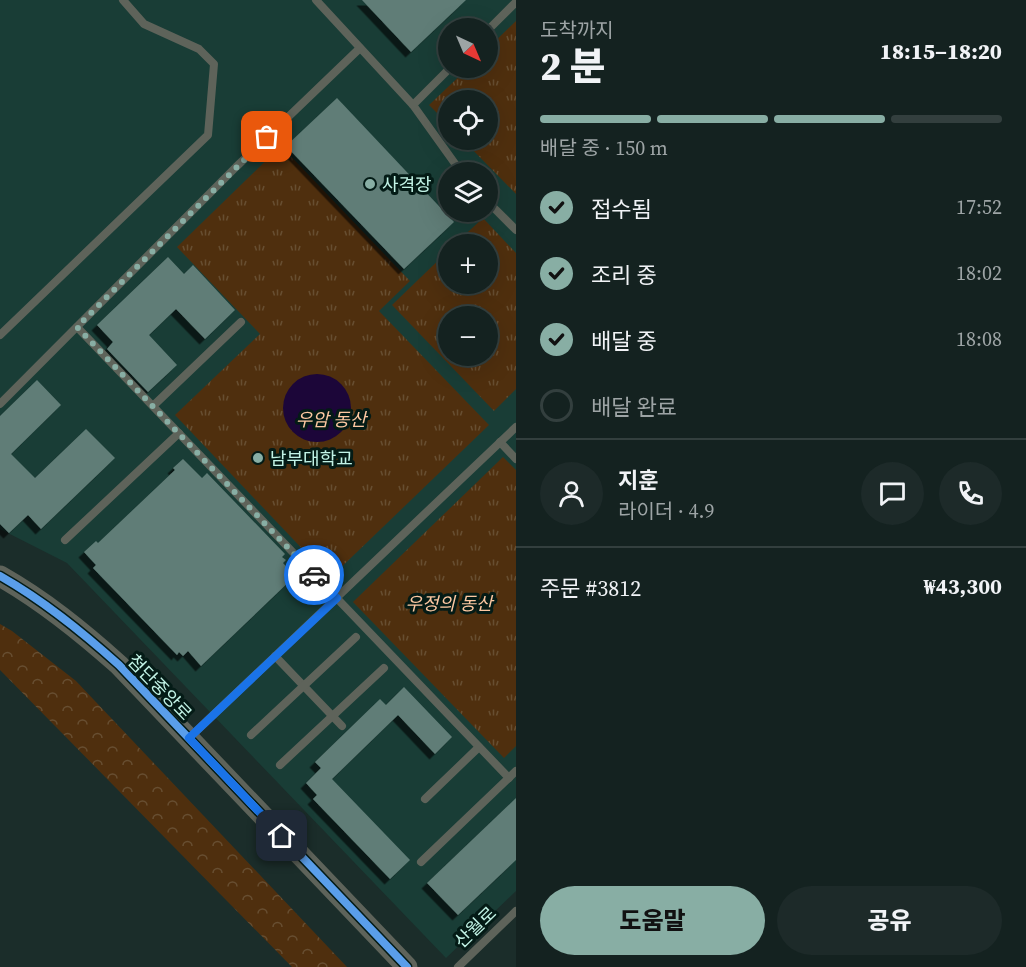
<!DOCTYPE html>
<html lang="ko">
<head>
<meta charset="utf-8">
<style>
  :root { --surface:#142220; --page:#1d2a29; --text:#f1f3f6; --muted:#9da4a5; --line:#333f3e; --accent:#88aea4 }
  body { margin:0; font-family:"Source Serif 4","Noto Sans KR",serif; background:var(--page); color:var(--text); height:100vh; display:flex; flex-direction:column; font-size:22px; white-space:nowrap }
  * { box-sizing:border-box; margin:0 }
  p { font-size:20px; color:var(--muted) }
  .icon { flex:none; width:33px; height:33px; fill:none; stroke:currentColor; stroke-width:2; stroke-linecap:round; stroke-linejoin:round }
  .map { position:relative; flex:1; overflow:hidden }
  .sheet { display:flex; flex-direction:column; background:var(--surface); width:510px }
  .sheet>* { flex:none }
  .needle { width:39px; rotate:136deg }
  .fabs { position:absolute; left:438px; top:18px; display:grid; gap:12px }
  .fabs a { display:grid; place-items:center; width:60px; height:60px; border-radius:50%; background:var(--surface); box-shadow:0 6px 24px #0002,0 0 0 2px var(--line); font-size:30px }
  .pin { position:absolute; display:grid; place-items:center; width:51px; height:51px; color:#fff; margin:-26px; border-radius:12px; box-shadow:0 3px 9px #0006 }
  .courier { position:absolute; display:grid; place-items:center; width:60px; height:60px; margin:-30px; border:4px solid #1a73e8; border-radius:50%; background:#fff; color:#222; box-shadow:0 2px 8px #0007 }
  .head em { font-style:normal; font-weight:800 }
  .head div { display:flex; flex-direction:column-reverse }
  .head { display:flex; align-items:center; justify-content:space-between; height:102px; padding:0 24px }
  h1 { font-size:39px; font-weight:800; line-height:45px }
  .bar { display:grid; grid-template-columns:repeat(4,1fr); gap:9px 6px; align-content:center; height:72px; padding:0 24px }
  .bar i { height:8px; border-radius:4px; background:var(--line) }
  .bar .on { background:var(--accent) }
  .bar p { grid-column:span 4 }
  .line { display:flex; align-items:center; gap:15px; padding:0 24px; border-top:2px solid var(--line) }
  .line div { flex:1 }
  .round { display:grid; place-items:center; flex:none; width:63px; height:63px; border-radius:32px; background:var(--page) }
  ol { padding:0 24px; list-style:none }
  li { display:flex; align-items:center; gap:18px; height:66px }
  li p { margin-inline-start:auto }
  li .icon { padding:6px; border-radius:50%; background:var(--accent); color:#111; stroke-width:4 }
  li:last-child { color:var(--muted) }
  li i { width:33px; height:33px; border:3px solid var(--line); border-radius:50% }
  .button { display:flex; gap:12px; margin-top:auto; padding:12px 24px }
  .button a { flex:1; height:69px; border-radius:36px; background:var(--accent); color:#111; font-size:24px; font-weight:800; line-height:69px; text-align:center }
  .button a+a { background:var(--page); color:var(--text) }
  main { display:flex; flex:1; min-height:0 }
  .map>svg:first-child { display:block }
</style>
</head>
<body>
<main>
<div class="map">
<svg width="516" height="967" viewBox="0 0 516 967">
  <defs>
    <pattern id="forest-crowns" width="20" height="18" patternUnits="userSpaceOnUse" patternTransform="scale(1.5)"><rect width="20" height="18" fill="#4f2f0e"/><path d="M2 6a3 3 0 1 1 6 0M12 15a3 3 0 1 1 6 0" fill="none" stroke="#674e31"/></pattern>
    <pattern id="park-tufts" width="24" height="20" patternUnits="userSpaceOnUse" patternTransform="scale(1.5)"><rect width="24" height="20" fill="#4f2f0e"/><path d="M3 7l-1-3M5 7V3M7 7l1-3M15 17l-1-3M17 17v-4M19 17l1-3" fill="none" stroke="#674e31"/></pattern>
    <filter id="shadow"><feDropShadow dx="-5.5" dy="5.5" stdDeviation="0" flood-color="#0009"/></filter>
  </defs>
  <rect width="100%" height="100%" fill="#1b2d2a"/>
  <!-- built -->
  <path fill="#193d36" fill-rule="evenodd" d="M 0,0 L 516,0 L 516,891 L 446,958 L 67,563 L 0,529 ZM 448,28 L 488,28 L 488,68 L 448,68 ZM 448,100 L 488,100 L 488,140 L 448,140 ZM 448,172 L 488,172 L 488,212 L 448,212 ZM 448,244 L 488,244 L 488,284 L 448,284 ZM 448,316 L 488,316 L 488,356 L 448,356 Z"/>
  <!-- forest -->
  <path fill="url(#forest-crowns)" d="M 0,624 L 12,631 L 76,681 L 347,967 L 292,967 L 0,670 Z"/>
  <!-- park -->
  <g fill="url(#park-tufts)" fill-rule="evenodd">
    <path d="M 516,21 L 516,194 L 463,140 L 488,140 L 488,100 L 448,100 L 448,124 L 429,105 L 468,68 L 488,68 L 488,48 Z"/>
    <path d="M 281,146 L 410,281 L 379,311 L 489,425 L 330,578 L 175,415 L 260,334 L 177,247 Z"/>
    <path d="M 483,218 L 516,253 L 516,389 L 494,411 L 392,305 L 448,251 L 448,284 L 488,284 L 488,244 L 455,244 ZM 448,316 L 488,316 L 488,356 L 448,356 Z"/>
    <path d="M 503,457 L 516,470 L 516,746 L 504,758 L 353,602 Z"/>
  </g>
  <!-- water -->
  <circle fill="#1c0639" cx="317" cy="408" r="34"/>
  <!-- building -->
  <g fill="#607d77" filter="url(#shadow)">
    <path d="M 362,0 L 466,0 L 411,52 Z"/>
    <path d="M 337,98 L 454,222 L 404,269 L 286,146 Z"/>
    <path d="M 168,257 L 184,274 L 193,265 L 235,310 L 205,339 L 176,309 L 149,335 L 177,365 L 148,392 L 107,349 L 113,342 L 97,325 Z"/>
    <path d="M 37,380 L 61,405 L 11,454 L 35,478 L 86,429 L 115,458 L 41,529 L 28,515 L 9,533 L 0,524 L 0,416 Z"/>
    <path d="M 183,459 L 202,478 L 207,473 L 285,554 L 282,557 L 286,560 L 283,563 L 295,576 L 201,666 L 188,651 L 183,656 L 179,652 L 177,655 L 93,568 L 96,565 L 84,552 L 96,541 L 98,543 L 175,470 L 173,468 Z"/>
    <path d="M 404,687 L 452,737 L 435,754 L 398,715 L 332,779 L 410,860 L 390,879 L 313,799 L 317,795 L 306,783 L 321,768 L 315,762 L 380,699 L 386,705 Z"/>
    <path d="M 516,798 L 516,860 L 458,915 L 427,883 Z"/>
  </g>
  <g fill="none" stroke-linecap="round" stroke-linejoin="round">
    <!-- service -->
    <g stroke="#5e635a" stroke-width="8">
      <path d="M 316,0 L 413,105 L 461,172"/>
      <path d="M 488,30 L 516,2"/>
      <path d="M 413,105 L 450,68"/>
      <path d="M 488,202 L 516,230"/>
      <path d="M 77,327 L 509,778"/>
      <path d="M 0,335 L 208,135 L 214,64 L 199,49 L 144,24 L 123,0"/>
      <path d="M 0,404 L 236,167 L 360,48"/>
      <path d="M 153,406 L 241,322"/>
      <path d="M 500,442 L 516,459"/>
      <path d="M 65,540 L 179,433"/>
      <path d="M 275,656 L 342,726"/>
      <path d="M 251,735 L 356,637"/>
      <path d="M 189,738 L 516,427"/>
      <path d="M 280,765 L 384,668"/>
      <path d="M 425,799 L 479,747"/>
      <path d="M 421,862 L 516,771"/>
      <path d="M 458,967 L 516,911"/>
    </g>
    <!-- tertiary -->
    <path stroke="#5e635a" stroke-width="21" d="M 0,576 C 44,601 81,631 119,665 L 407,967"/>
    <defs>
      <path id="cycleway" d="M 0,576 C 44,601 81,631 119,665 L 407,967"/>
    </defs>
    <!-- cycleway casing -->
    <use href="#cycleway" stroke="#041b16" stroke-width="11"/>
    <!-- cycleway -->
    <use href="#cycleway" stroke="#5a9eea" stroke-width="8"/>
  </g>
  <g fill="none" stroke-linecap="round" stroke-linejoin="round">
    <!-- done -->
    <path stroke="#88aea4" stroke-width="6" stroke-dasharray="0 10.8" d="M 267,137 L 77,327 L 314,575"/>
    <!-- route -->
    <path stroke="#1a73e8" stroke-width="8" d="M 282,836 L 189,738 L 337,598 L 314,575"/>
  </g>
  <!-- markers -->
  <g fill="#88aea4" stroke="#041b16" stroke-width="2">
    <circle cx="370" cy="184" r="6"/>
    <circle cx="258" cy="458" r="6"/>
  </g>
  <g text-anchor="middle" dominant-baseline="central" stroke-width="6" stroke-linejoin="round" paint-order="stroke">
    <!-- poi labels -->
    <g font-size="18" fill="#c2f3e6" stroke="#041b16" text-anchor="start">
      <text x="382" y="184">사격장</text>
      <text x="270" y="458">남부대학교</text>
    </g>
    <!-- park labels -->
    <g font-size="18" font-style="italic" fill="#fdc8a2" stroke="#041b16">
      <text x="331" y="419">우암 동산</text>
      <text x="449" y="603">우정의 동산</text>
    </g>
    <!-- street labels -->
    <g font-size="18" fill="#c2f3e6" stroke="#041b16">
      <text transform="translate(160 687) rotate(46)">첨단중앙로</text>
      <text transform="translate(475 927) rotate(-44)">산월로</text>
    </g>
  </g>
</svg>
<div class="fabs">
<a><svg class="needle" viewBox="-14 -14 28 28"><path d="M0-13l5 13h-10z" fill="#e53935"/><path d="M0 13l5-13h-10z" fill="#9da4a5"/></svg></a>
<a><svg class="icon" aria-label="locate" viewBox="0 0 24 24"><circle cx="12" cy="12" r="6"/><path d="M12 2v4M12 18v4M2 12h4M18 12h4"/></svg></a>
<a><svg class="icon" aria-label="layers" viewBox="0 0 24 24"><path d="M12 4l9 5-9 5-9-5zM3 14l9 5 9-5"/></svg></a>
<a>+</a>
<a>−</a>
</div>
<div class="pin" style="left:267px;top:137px;background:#ea580c"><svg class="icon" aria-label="bag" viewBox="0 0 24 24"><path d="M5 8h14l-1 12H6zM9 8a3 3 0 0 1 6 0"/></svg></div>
<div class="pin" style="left:282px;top:836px;background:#1f2937"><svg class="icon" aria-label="home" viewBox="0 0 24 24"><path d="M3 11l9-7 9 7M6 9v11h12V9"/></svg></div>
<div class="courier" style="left:314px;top:575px"><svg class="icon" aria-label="car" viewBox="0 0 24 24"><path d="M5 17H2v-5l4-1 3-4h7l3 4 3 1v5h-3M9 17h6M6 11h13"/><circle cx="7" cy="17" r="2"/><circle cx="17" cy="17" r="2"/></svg></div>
</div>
<section class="sheet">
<div class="head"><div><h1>2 분</h1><p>도착까지</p></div><em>18:15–18:20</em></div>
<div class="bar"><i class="on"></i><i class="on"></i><i class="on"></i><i></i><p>배달 중 · 150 m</p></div>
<ol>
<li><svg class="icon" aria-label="check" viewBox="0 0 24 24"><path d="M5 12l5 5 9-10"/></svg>접수됨<p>17:52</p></li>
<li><svg class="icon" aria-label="check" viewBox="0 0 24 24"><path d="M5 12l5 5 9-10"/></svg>조리 중<p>18:02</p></li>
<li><svg class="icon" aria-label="check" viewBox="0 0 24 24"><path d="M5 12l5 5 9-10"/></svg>배달 중<p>18:08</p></li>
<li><i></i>배달 완료</li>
</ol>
<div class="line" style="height:108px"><a class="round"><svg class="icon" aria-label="person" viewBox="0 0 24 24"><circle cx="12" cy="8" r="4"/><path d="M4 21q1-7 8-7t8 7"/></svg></a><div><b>지훈</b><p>라이더 · 4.9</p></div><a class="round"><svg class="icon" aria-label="chat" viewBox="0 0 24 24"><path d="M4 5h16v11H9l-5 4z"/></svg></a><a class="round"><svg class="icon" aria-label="phone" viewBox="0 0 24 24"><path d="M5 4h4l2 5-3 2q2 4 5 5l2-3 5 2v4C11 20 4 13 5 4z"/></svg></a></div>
<div class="line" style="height:78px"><div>주문 #3812</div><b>₩43,300</b></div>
<div class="button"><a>도움말</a><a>공유</a></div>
</section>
</main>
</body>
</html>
